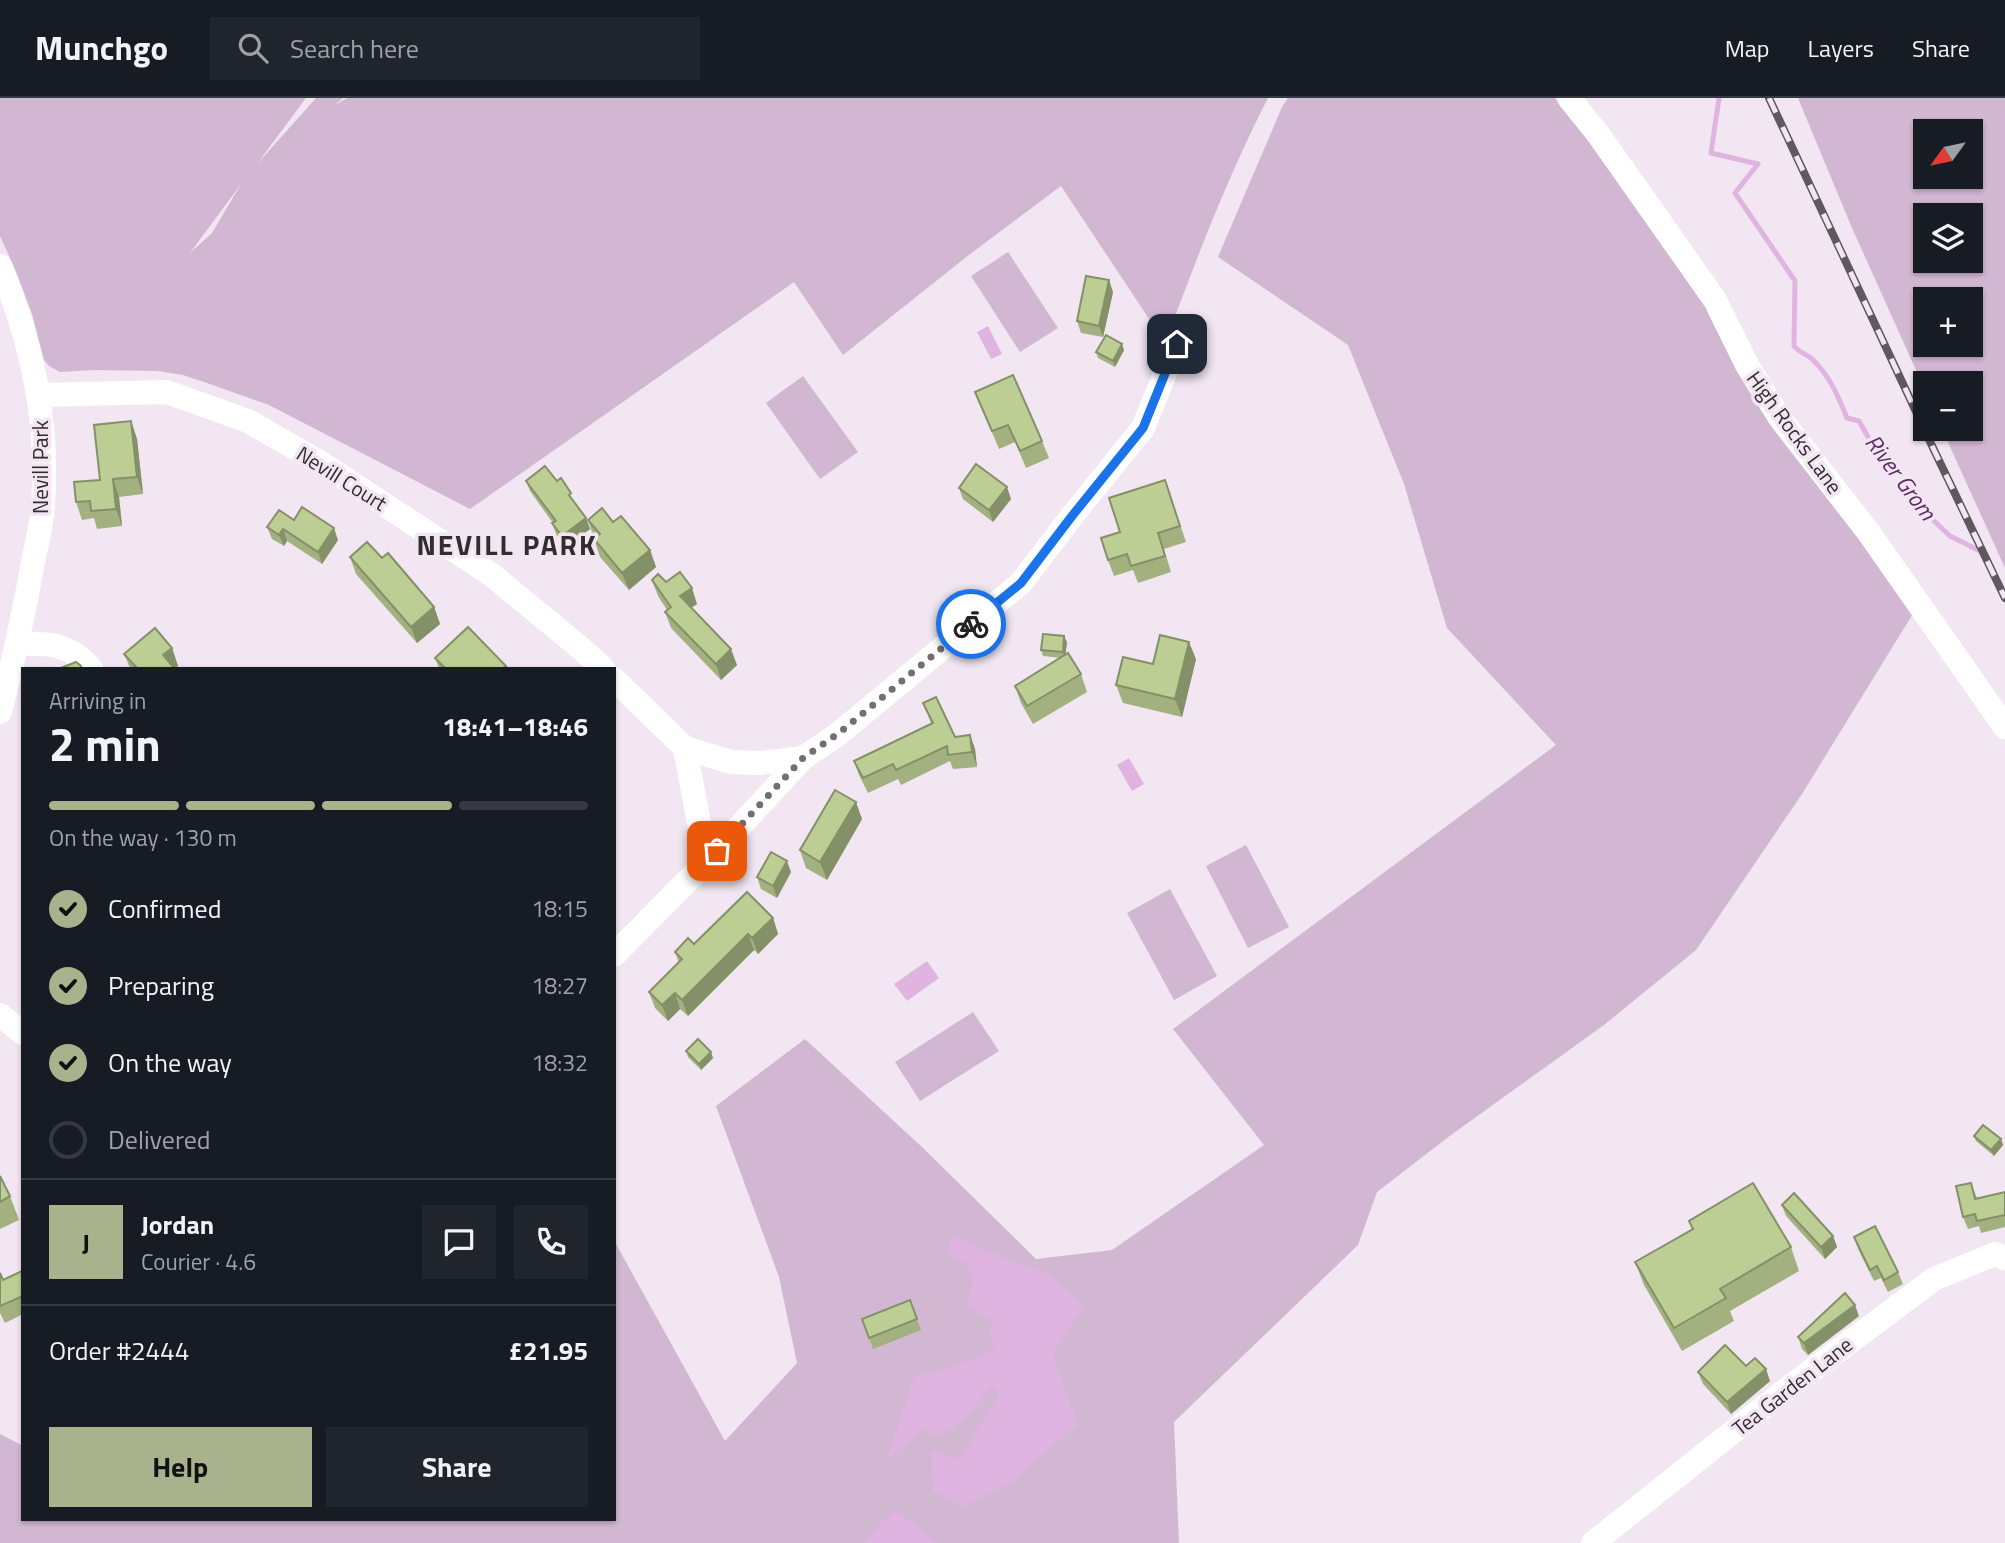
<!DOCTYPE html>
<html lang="en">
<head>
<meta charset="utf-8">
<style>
  :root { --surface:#171b24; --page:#20242c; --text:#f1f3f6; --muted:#9ea1a6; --line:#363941; --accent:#a9b28d }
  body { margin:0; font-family:"Titillium Web",sans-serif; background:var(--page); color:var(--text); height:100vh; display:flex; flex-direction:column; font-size:26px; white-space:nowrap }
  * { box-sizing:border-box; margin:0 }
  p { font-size:23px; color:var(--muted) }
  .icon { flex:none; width:38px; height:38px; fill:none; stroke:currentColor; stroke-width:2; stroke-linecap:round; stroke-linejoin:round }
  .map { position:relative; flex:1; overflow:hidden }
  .side { position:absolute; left:21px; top:569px; width:595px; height:854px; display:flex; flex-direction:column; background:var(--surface); border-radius:0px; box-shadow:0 2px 5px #0004 }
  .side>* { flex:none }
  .needle { width:46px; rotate:237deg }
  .fabs { position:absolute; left:1913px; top:21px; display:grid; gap:14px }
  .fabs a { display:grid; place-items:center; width:70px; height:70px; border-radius:0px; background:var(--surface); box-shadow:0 2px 5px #0004; font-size:35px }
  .pin { position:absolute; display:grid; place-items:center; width:60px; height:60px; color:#fff; margin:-30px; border-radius:14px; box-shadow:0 4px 10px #0006 }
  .courier { position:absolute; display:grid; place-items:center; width:70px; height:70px; margin:-35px; border:5px solid #1a73e8; border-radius:50%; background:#fff; color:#222; box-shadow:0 2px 9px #0007 }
  .overview em { font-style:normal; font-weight:700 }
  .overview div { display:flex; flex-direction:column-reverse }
  .overview { display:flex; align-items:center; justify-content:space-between; height:119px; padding:0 28px }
  h1 { font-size:46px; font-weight:700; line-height:52px }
  .bar { display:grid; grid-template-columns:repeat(4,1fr); gap:10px 7px; align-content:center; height:84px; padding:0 28px }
  .bar i { height:9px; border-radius:5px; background:var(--line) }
  .bar .active { background:var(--accent) }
  .bar p { grid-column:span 4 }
  .line { display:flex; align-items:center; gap:18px; padding:0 28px; border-top:2px solid var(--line) }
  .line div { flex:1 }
  .round { display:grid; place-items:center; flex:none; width:74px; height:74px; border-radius:0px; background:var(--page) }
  ol { padding:0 28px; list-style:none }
  li { display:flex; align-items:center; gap:21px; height:77px }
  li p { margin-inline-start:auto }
  li .icon { padding:7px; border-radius:50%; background:var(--accent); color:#111; stroke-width:4 }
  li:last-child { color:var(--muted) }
  li i { width:38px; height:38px; border:4px solid var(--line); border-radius:50% }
  .primary-button { display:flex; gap:14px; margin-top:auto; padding:14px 28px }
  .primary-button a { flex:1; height:80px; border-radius:0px; background:var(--accent); color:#111; font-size:28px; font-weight:700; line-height:80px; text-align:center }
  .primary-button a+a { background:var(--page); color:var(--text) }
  header { display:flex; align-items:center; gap:42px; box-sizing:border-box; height:98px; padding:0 35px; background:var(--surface); border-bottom:2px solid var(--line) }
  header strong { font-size:33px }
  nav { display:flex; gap:38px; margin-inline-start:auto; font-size:24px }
  .search { width:490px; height:63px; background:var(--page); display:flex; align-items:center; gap:18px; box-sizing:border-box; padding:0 24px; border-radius:0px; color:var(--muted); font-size:26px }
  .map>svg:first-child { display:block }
</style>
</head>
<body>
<header>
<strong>Munchgo</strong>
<div class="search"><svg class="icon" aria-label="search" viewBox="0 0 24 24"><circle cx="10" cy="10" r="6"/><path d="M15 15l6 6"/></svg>Search here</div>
<nav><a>Map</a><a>Layers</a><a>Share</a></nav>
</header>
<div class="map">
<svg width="2005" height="1445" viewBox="0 0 2005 1445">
  <rect width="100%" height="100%" fill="#f1e6f1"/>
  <!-- green -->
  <g fill="#d2b7d2" fill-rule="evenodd">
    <path d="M 0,0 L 306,0 L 257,66 L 316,0 L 343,0 L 335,7 L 347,0 L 1268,0 C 1227,80 1196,162 1165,245 L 1061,88 L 965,160 L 843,257 L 794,184 L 470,411 L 269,307 L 207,285 L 183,277 L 157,273 L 95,272 L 60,274 L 49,268 L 44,262 L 32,216 L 15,171 L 0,138 ZM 241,86 L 212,135 L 190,155 Z"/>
    <path d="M 1288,0 L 1555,0 L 1589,42 L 1705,205 L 1914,514 L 1802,696 L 1696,852 L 1604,927 L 1451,1037 L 1377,1094 L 1358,1147 L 1174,1324 L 1179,1445 L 0,1445 L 0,1336 L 23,1348 L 23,1421 L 614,1421 L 614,1146 L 616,1146 L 725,1343 L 797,1265 L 779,1179 L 716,1008 L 805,941 L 923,1050 L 1036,1161 L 1112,1152 L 1264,1047 L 1173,931 L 1556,647 L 1447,530 L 1404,386 L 1348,247 L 1218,159 L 1282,9 Z"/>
    <path d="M 1798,0 L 2005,0 L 2005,470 L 1942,331 L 1970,331 L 1970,285 L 1925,285 L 1925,292 L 1852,130 ZM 1925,33 L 1970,33 L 1970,79 L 1925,79 ZM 1925,117 L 1970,117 L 1970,163 L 1925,163 ZM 1925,201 L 1970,201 L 1970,247 L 1925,247 Z"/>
    <path d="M 1008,154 L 1058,230 L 1020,254 L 971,178 Z"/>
    <path d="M 803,278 L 858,354 L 820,381 L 766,305 Z"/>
    <path d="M 1246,747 L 1289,829 L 1248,850 L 1206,768 Z"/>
    <path d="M 1170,791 L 1217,878 L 1174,902 L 1127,815 Z"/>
    <path d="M 973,914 L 999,953 L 920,1003 L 895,964 Z"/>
  </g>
  <!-- water -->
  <g fill="#e0b4e1">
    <path d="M 988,228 L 1002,256 L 991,261 L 977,234 Z"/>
    <path d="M 1129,660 L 1144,686 L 1132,693 L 1117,667 Z"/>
    <path d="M 927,863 L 939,880 L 907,903 L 894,886 Z"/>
    <path d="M 954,1138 L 992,1155 L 1049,1176 L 1084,1207 L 1053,1256 L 1066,1295 L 1078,1326 L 1011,1384 L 962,1409 L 933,1393 L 932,1352 L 960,1361 L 1000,1296 L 991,1288 L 964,1322 L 938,1338 L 923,1331 L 887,1362 L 914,1279 C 942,1272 970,1264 995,1250 L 990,1234 L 992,1223 L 967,1207 L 973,1182 L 967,1166 L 947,1154 Z"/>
    <path d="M 896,1412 L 936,1445 L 864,1445 L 882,1424 Z"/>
  </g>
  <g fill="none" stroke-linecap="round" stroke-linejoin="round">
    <!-- stream -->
    <path stroke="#e0b4e1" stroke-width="5" d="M 1719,0 L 1711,55 L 1758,66 L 1735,95 L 1795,183 L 1794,248 C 1799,254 1806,256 1812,261 C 1830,278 1838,298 1847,320 L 1859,323 L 1872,346 L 1895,367 L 1931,420 L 1950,438 L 1978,452"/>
    <!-- minor -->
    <g stroke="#fff" stroke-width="24">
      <path d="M 1569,0 L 1598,36 L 1715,202 L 1747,267 L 1780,320 L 1869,435 L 2005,629"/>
      <path d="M 0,168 C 32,242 49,325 43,406 C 42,425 37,445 33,464 C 24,515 13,564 0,614"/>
      <path d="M 39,297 L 167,294 L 248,323 L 321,365 L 492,477 L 578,548 L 603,570"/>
      <path d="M 18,546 C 50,545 68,545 91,570"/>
      <path d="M 614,581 L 685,650 L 706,763"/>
      <path d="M 685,650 L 731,664 L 760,665 L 803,660"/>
      <path d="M 614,857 L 717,753 L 803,660 L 837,637 L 1021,485 L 1072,418 L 1143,330 L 1177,246"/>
      <path d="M 0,917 L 23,935"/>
      <path d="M 1593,1445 L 1783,1294 L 1934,1181 L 1995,1156 L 2005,1160"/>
    </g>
    <defs>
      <path id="rail" d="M 1769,0 L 1934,352 L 2005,500"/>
    </defs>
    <!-- rail casing -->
    <use href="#rail" stroke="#5f595f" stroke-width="8"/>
    <!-- rail -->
    <use href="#rail" stroke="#f1e6f1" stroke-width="5" stroke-dasharray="16" stroke-linecap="butt"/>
  </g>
  <!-- wall -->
  <g fill="#a3b180">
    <path d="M 1113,194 L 1103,239 L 1081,235 L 1077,223 Z"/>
    <path d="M 1124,252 L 1115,269 L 1098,260 L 1096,254 Z"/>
    <path d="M 975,294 L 1042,343 L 1049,360 L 1026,370 L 1015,344 L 999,351 Z"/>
    <path d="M 131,323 L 137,341 L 143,396 L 119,399 L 122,428 L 97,431 L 94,420 L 82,422 L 76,404 L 100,382 Z"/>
    <path d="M 1165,382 L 1186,444 L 1164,451 L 1171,474 L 1138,485 L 1133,472 L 1114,478 L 1108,462 L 1120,434 Z"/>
    <path d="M 526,383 L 575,406 L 586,420 L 590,431 L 566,449 L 556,436 L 552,425 L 553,425 L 530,393 Z"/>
    <path d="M 959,390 L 1011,401 L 993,424 L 963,401 Z"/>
    <path d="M 294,422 L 338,442 L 322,466 L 287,443 L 284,448 L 272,441 L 267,429 Z"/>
    <path d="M 588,422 L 613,424 L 650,452 L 656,469 L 629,492 L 600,459 Z"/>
    <path d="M 350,459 L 434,509 L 440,526 L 417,545 L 356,476 Z"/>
    <path d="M 652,482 L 666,484 L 697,506 L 691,510 L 737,567 L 721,582 L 671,530 L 665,514 L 667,512 L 658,498 Z"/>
    <path d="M 1067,544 L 1065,557 L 1081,576 L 1087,594 L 1033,626 L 1021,605 L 1015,588 L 1061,560 L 1043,558 L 1041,552 Z"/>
    <path d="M 172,550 L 178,568 L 175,570 L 130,570 L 124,556 Z"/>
    <path d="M 435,560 L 506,568 L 507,570 L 439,570 Z"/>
    <path d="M 1196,561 L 1182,619 L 1123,605 L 1116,587 L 1153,566 Z"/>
    <path d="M 923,605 L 955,639 L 970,637 L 975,651 L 977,669 L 953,671 L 950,663 L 901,687 L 898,681 L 868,695 L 859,677 L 854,663 L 931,625 Z"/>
    <path d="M 862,721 L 827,782 L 806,770 L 800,752 Z"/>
    <path d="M 791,774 L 777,800 L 761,791 L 757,779 Z"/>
    <path d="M 773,820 L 778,836 L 758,856 L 754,852 L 688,918 L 680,911 L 668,923 L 655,910 L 649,894 L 679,865 L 675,854 L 694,846 Z"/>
    <path d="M 686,953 L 713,960 L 701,972 L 688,959 Z"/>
    <path d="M 1974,1038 L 2001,1041 L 2003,1047 L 1994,1058 L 1976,1043 Z"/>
    <path d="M 0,1078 L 10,1098 L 19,1122 L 0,1131 Z"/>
    <path d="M 1971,1085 L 1977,1100 L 2005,1094 L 2005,1129 L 1981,1135 L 1979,1128 L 1968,1131 L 1963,1119 Z"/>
    <path d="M 1782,1107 L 1833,1138 L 1837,1149 L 1825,1161 L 1786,1118 Z"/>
    <path d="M 1689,1123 L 1791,1149 L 1799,1173 L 1730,1213 L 1734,1223 L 1682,1253 L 1644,1187 L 1635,1164 L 1692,1131 Z"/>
    <path d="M 1854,1139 L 1898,1174 L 1903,1186 L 1888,1194 L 1881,1180 L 1874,1183 L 1858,1151 Z"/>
    <path d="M 0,1175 L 3,1182 L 23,1175 L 23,1216 L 5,1225 L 0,1215 Z"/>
    <path d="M 910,1202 L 921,1232 L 873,1251 L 862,1221 Z"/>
    <path d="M 1859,1218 L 1808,1257 L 1802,1251 L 1798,1239 Z"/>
    <path d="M 1746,1268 L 1770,1283 L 1731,1316 L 1703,1286 L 1698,1274 Z"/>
  </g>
  <!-- shaded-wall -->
  <g fill="#849068">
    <path d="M 1109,182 L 1113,194 L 1103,239 L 1099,228 Z"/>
    <path d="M 1122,246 L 1124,252 L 1115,269 L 1113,263 Z"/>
    <path d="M 131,323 L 137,341 L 143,396 L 137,379 Z"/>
    <path d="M 113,381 L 119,399 L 122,428 L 116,411 Z"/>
    <path d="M 1007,389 L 1011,401 L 993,424 L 989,412 Z"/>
    <path d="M 586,420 L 590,431 L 566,449 L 562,438 Z"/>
    <path d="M 334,430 L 338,442 L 322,466 L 318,454 Z"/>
    <path d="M 283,431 L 287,443 L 284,448 L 279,437 Z"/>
    <path d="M 650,452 L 656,469 L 629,492 L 622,475 Z"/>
    <path d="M 692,490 L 697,506 L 685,514 L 680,498 Z"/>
    <path d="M 434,509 L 440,526 L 417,545 L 411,529 Z"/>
    <path d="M 1064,538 L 1067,544 L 1065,560 L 1063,554 Z"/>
    <path d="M 1189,544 L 1196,561 L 1182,619 L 1175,601 Z"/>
    <path d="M 172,550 L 178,568 L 175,570 L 168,570 L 163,557 Z"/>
    <path d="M 731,551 L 737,567 L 721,582 L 716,566 Z"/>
    <path d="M 970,637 L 975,651 L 977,669 L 972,654 Z"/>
    <path d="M 856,704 L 862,721 L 827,782 L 820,764 Z"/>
    <path d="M 787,763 L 791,774 L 777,800 L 773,788 Z"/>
    <path d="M 773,820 L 778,836 L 758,856 L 752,840 Z"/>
    <path d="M 748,836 L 754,852 L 688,918 L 682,902 Z"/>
    <path d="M 675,895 L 680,911 L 668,923 L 662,907 Z"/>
    <path d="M 711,954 L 713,960 L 701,972 L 699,966 Z"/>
    <path d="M 2001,1041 L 2003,1047 L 1994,1058 L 1991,1052 Z"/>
    <path d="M 1833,1138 L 1837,1149 L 1825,1161 L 1821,1149 Z"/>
    <path d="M 1855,1207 L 1859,1218 L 1808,1257 L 1804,1245 Z"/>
    <path d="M 1766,1271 L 1770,1283 L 1731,1316 L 1727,1304 Z"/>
  </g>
  <!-- building -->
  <g fill="#bdce95" stroke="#849068" stroke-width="2">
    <path d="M 1086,178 L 1109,182 L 1099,228 L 1077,223 Z"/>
    <path d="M 1106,237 L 1122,246 L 1113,263 L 1096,254 Z"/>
    <path d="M 1013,277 L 1042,343 L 1020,353 L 1008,327 L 992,333 L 975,294 Z"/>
    <path d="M 131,323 L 137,379 L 113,381 L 116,411 L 91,413 L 90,403 L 76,404 L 74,384 L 100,382 L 94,327 Z"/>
    <path d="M 976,366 L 1007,389 L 989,412 L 959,390 Z"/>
    <path d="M 545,368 L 557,383 L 561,380 L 571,395 L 569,397 L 586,420 L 562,438 L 552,425 L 556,423 L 526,383 Z"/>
    <path d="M 1165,382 L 1180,428 L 1158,435 L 1165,458 L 1131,468 L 1127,456 L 1108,462 L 1101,440 L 1120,434 L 1109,400 Z"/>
    <path d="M 302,409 L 334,430 L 318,454 L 283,431 L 279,437 L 267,429 L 279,412 L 294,422 Z"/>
    <path d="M 602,410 L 613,424 L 621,418 L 650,452 L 622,475 L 594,441 L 600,436 L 588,422 Z"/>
    <path d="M 367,444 L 382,460 L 388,455 L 434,509 L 411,529 L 350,459 Z"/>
    <path d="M 680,474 L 692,490 L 680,498 L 731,551 L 716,566 L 665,514 L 671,509 L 652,482 L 658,476 L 666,484 Z"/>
    <path d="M 468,529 L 506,568 L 503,570 L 445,570 L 435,560 Z"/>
    <path d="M 155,530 L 172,550 L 163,557 L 174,570 L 137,570 L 124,556 Z"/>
    <path d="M 1043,536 L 1064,538 L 1063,554 L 1041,552 Z"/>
    <path d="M 1160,537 L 1189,544 L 1175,601 L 1116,587 L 1123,559 L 1153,566 Z"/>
    <path d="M 1068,555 L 1081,576 L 1027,608 L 1015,588 Z"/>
    <path d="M 76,564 L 80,567 L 82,570 L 61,570 Z"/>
    <path d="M 936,599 L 955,639 L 970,637 L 972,654 L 948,657 L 947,648 L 896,672 L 893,666 L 863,680 L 854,663 L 933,625 L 923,605 Z"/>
    <path d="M 835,692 L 856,704 L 820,764 L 800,752 Z"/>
    <path d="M 771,754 L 787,763 L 773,788 L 757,779 Z"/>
    <path d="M 747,794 L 773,820 L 752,840 L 748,836 L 682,902 L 675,895 L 662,907 L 649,894 L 682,861 L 675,854 L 688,840 L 694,846 Z"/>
    <path d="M 698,941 L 711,954 L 699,966 L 686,953 Z"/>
    <path d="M 1983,1027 L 2001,1041 L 1991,1052 L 1974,1038 Z"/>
    <path d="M 0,1078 L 10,1098 L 0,1104 Z"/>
    <path d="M 1753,1085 L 1791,1149 L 1720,1191 L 1726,1200 L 1674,1230 L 1635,1164 L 1693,1131 L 1689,1123 Z"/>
    <path d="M 1971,1085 L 1975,1101 L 2005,1094 L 2005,1117 L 1977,1123 L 1975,1116 L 1963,1119 L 1956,1088 Z"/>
    <path d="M 1794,1095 L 1833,1138 L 1821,1149 L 1782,1107 Z"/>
    <path d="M 1875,1128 L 1898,1174 L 1884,1182 L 1877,1168 L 1870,1172 L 1854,1139 Z"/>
    <path d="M 22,1173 L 23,1198 L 0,1208 L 0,1175 L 3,1182 Z"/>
    <path d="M 1845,1195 L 1855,1207 L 1804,1245 L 1798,1239 Z"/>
    <path d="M 910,1202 L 917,1221 L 869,1240 L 862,1221 Z"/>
    <path d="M 1725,1247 L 1746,1268 L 1755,1260 L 1766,1271 L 1727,1304 L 1698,1274 Z"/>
  </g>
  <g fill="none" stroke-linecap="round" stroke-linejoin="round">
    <!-- done -->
    <path stroke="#746e74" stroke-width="7" stroke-dasharray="0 12.6" d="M 717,753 L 803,660 L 839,635 L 971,526"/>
    <!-- route -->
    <path stroke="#1a73e8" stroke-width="9" d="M 971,526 L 1021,485 L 1072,418 L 1143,330 L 1177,246"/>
  </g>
  <g text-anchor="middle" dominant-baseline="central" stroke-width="7" stroke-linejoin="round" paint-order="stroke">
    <!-- street labels -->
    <g font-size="21" fill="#312d31" stroke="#f1e6f1">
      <text transform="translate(1795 334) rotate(54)">High Rocks Lane</text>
      <text transform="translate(40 369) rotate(-90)">Nevill Park</text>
      <text transform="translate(342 380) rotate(32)">Nevill Court</text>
      <text transform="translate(1792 1288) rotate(-38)">Tea Garden Lane</text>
    </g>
    <!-- water labels -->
    <g font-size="23" font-style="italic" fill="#5e2960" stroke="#f1e6f1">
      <text transform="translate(1901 379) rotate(53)">River Grom</text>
    </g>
    <!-- district labels -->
    <g font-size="28" font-weight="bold" letter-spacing="2" fill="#312d31" stroke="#f1e6f1">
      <text x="507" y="446">NEVILL PARK</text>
    </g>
  </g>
</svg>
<div class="fabs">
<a><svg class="needle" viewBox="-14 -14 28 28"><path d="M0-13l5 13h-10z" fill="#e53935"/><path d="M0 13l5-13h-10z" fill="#9ea1a6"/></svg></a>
<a><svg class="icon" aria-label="layers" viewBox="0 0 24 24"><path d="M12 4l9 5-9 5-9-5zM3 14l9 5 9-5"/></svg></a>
<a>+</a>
<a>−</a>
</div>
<div class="pin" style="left:717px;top:753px;background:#ea580c"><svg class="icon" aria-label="bag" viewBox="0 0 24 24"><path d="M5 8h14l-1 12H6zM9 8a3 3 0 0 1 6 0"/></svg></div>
<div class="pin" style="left:1177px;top:246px;background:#1f2937"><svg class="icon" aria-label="home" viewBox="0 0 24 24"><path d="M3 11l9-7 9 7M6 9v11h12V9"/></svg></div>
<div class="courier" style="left:971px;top:526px"><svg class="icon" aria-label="bike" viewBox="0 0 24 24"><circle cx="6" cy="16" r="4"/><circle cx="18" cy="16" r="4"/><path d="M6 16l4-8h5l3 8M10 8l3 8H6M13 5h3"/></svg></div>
<section class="side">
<div class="overview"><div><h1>2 min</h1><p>Arriving in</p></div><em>18:41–18:46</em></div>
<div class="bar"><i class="active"></i><i class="active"></i><i class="active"></i><i></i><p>On the way · 130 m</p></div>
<ol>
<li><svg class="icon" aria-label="check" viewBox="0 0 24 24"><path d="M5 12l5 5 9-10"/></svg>Confirmed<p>18:15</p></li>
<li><svg class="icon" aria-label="check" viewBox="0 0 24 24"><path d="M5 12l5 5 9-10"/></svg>Preparing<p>18:27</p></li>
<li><svg class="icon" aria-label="check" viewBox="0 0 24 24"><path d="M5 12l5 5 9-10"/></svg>On the way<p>18:32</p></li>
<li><i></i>Delivered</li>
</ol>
<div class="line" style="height:126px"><b class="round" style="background:var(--accent);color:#111">J</b><div><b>Jordan</b><p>Courier · 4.6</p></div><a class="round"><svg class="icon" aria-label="chat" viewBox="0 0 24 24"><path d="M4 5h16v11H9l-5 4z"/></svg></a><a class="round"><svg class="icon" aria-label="phone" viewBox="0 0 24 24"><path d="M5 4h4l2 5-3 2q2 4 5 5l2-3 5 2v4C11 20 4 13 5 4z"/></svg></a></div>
<div class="line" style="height:91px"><div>Order #2444</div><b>£21.95</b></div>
<div class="primary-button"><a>Help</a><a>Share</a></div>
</section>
</div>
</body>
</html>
